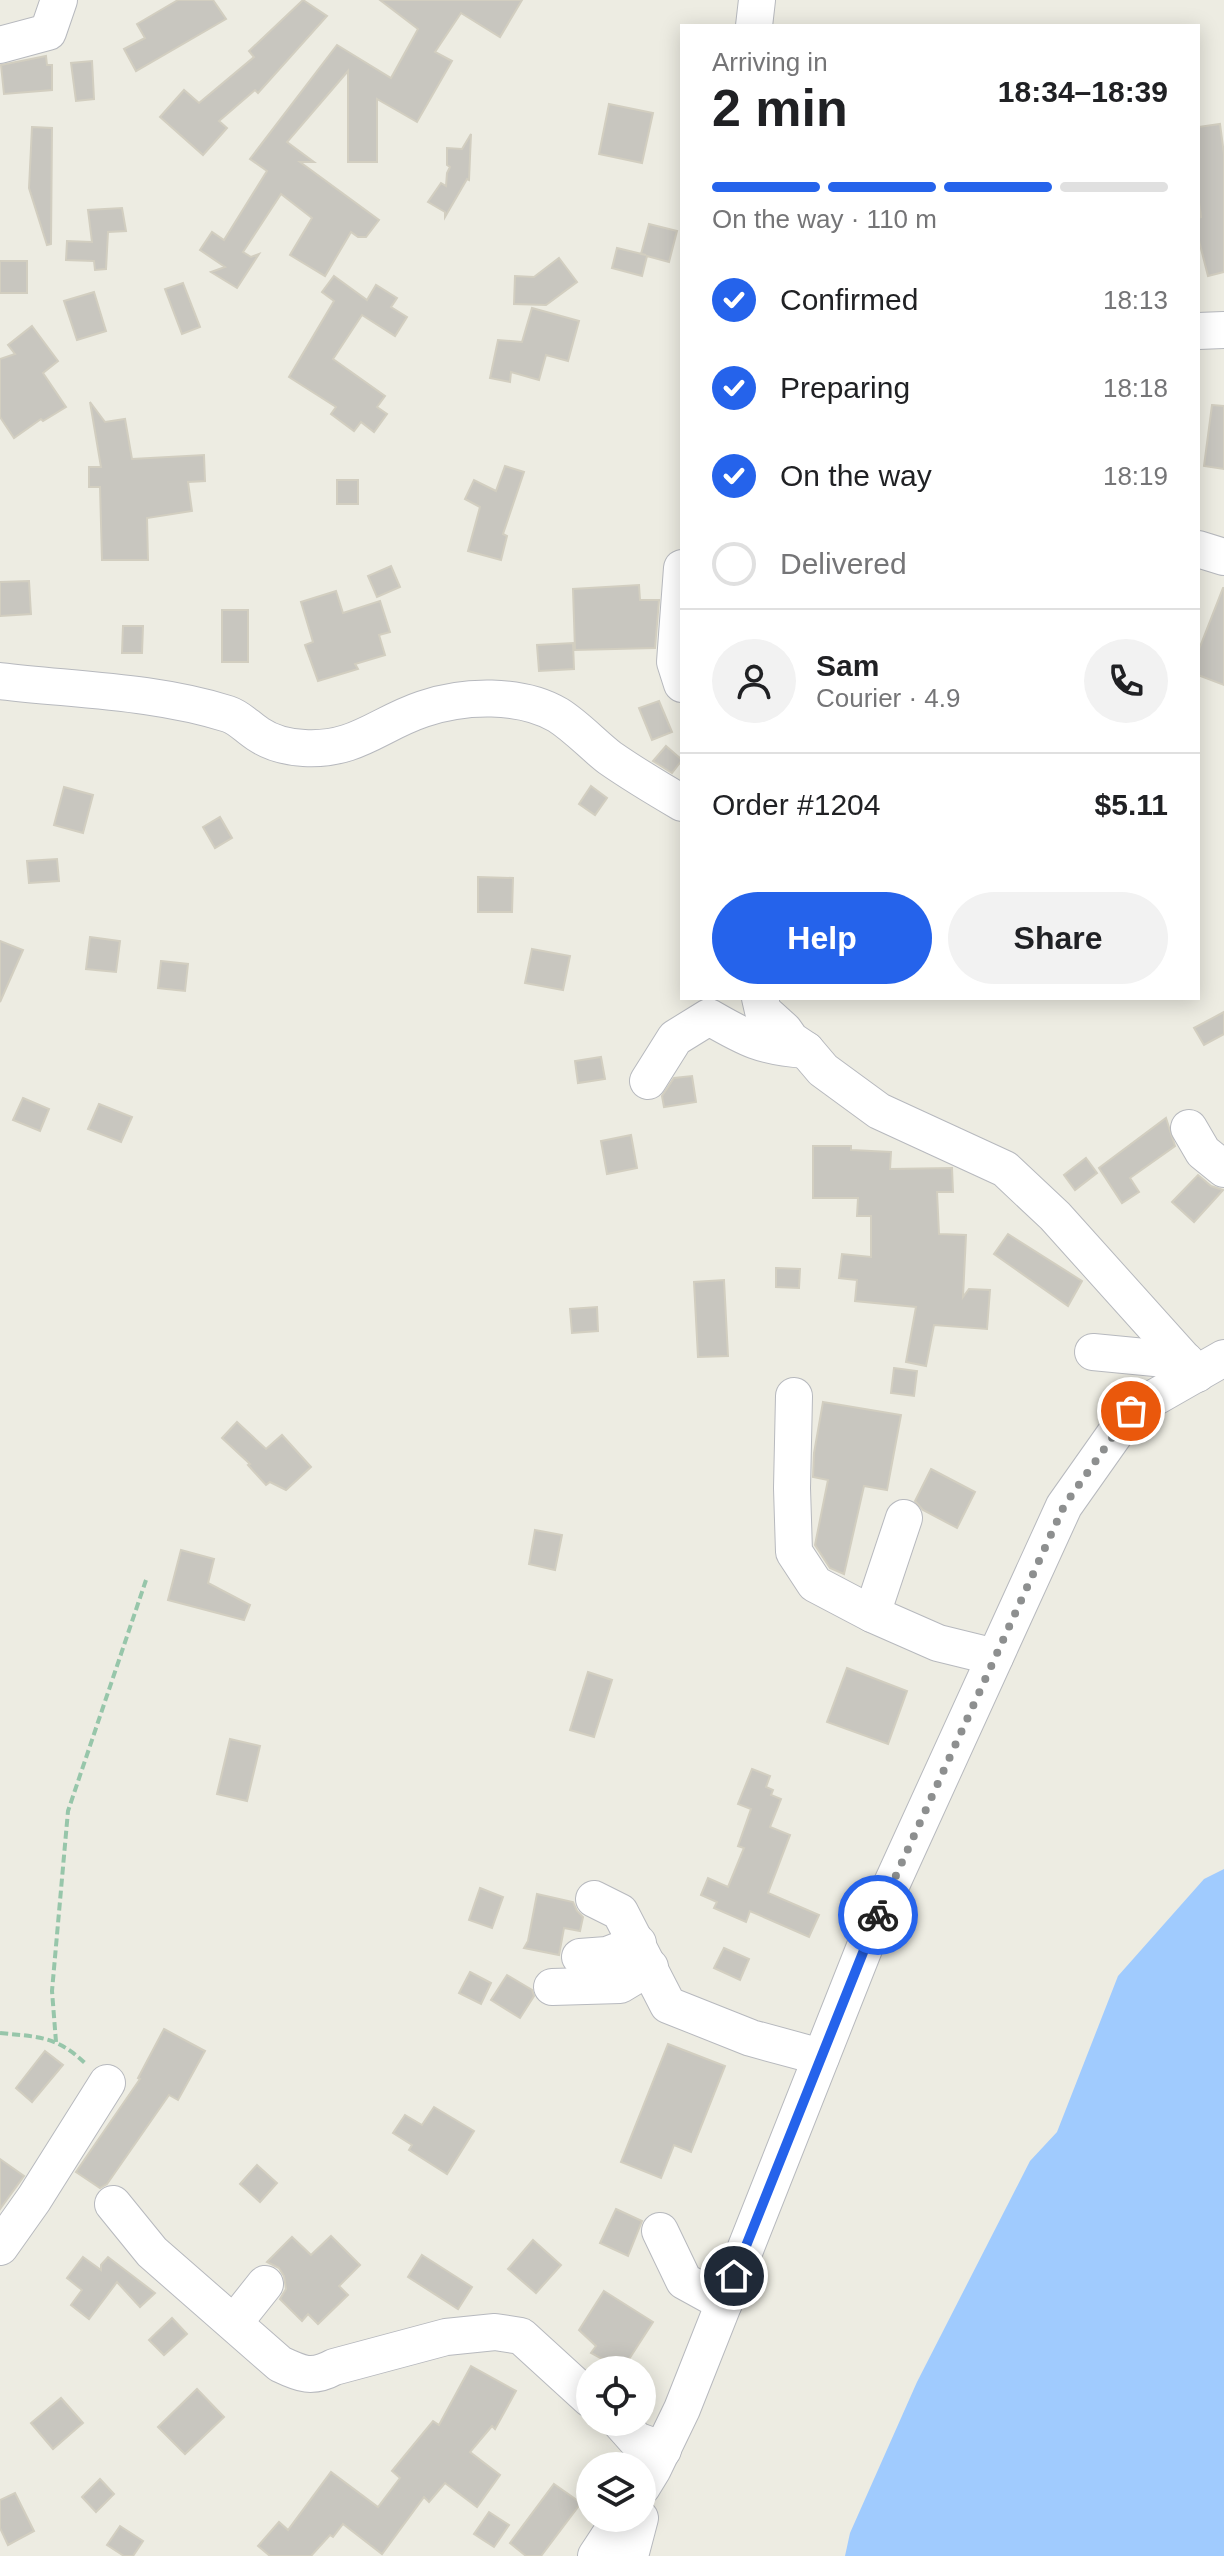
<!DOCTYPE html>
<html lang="en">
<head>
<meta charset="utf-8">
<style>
  :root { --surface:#fff; --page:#f2f2f2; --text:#202124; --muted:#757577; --line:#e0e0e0; --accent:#2563eb }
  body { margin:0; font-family:Helvetica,sans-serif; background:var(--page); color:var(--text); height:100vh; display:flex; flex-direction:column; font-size:30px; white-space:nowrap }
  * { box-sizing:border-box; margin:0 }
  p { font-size:26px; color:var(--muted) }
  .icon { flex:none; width:44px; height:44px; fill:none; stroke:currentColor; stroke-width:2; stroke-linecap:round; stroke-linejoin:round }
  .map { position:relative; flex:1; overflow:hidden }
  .side { position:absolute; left:680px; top:24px; width:520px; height:976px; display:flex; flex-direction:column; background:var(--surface); border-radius:0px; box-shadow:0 4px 20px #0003 }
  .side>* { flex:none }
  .buttons { position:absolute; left:576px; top:2356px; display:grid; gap:16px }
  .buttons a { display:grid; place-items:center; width:80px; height:80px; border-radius:50%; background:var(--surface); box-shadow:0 4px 20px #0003; font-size:40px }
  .pin { position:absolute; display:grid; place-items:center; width:68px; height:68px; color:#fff; margin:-34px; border:4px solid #fff; border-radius:50%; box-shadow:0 2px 8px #0007 }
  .courier { position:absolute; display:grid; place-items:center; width:80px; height:80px; margin:-40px; border:6px solid #2563eb; border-radius:50%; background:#fff; color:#222; box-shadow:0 2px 10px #0007 }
  .head em { font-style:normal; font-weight:700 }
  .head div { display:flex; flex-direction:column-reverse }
  .head { display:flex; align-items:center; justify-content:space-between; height:136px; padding:0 32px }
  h1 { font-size:52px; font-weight:700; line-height:60px }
  .bar { display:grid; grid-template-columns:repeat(4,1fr); gap:12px 8px; align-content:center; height:96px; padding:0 32px }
  .bar i { height:10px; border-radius:6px; background:var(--line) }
  .bar .selected { background:var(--accent) }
  .bar p { grid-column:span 4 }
  .line { display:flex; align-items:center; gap:20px; padding:0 32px; border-top:2px solid var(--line) }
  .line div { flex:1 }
  .round { display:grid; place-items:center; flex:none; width:84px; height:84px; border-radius:42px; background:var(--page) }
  ol { padding:0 32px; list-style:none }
  li { display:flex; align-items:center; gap:24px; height:88px }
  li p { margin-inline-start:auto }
  li .icon { padding:8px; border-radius:50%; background:var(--accent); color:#fff; stroke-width:4 }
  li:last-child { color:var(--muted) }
  li i { width:44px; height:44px; border:4px solid var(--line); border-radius:50% }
  .primary-button { display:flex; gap:16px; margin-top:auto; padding:16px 32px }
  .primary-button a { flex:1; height:92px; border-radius:48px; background:var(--accent); color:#fff; font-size:32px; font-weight:700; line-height:92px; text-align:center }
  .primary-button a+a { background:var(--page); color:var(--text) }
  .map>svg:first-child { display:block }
</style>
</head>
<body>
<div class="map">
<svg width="1224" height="2556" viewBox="0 0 1224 2556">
  <rect width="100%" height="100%" fill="#edece2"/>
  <!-- water -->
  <path fill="#a0cbfe" d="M 1224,1869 L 1224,2556 L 845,2556 L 850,2533 L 917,2382 L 1030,2161 L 1057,2132 L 1118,1976 L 1204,1879 Z"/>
  <!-- building -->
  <g fill="#c8c6bf" stroke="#d2cec0" stroke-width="2">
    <path d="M 178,0 L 213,0 L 226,19 L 136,71 L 124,49 L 145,38 L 137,24 Z"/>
    <path d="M 303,0 L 327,16 L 258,93 L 255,90 L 219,121 L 227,128 L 203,155 L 160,117 L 184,90 L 199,103 L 254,57 L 249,51 Z"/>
    <path d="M 380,0 L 522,0 L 500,37 L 461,13 L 435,52 L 452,61 L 417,122 L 377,99 L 377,162 L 348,162 L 348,71 L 287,142 L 314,162 L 300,162 L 379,220 L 366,237 L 358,237 L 351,232 L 325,276 L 290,255 L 312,218 L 281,194 L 243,252 L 251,257 L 259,254 L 237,288 L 211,272 L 225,267 L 200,250 L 212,232 L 224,240 L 267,171 L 250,159 L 337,45 L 391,78 L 418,29 Z"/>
    <path d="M 46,56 L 47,65 L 52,65 L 52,90 L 4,94 L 1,65 Z"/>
    <path d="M 92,61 L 94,99 L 76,101 L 71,63 Z"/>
    <path d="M 609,104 L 653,113 L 642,163 L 599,154 Z"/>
    <path d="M 1220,124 L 1224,154 L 1224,272 L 1208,276 L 1198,237 L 1198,218 L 1201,217 L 1198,195 L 1198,127 Z"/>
    <path d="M 32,127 L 52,128 L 51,244 L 47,245 L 29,188 Z"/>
    <path d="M 471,134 L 469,180 L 467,179 L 445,217 L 445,212 L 428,202 L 441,183 L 446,186 L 447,173 L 450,167 L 447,165 L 447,148 L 462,149 Z"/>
    <path d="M 122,208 L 126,231 L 108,232 L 106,269 L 95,270 L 94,261 L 66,260 L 67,241 L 92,242 L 88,210 Z"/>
    <path d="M 649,224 L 677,231 L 669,262 L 647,256 L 642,276 L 612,268 L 617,248 L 646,255 L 641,254 Z"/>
    <path d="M 559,258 L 577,282 L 546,305 L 514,304 L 515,276 L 534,277 Z"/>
    <rect x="0" y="261" width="27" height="32"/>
    <path d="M 334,276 L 367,300 L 376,285 L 397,298 L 391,307 L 407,317 L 395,336 L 362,315 L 333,359 L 385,396 L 377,407 L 387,414 L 374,432 L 361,422 L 354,431 L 331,414 L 336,407 L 289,377 L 334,301 L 322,292 Z"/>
    <path d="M 183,283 L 200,327 L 182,334 L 165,289 Z"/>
    <path d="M 94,292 L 106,331 L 77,340 L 64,301 Z"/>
    <path d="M 532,308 L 579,321 L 568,361 L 546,355 L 539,380 L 511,372 L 510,382 L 490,378 L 498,340 L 522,342 Z"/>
    <path d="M 32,326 L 58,361 L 43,373 L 66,407 L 43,421 L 41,419 L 14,438 L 0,417 L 0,359 L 15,354 L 8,345 Z"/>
    <path d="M 90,402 L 105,422 L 125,419 L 132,459 L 204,455 L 205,481 L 188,482 L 192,511 L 147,518 L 148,560 L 102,560 L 100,487 L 89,487 L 89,467 L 101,467 Z"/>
    <path d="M 1212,405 L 1224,406 L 1224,469 L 1204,466 Z"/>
    <path d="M 505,466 L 524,472 L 503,534 L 507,536 L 501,560 L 468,551 L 480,507 L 465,499 L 474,480 L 496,491 Z"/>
    <rect x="337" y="480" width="21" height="24"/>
    <path d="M 391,566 L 400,587 L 377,597 L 368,576 Z"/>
    <path d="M 29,581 L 31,614 L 0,616 L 0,582 Z"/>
    <path d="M 639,585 L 640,600 L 659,600 L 655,648 L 575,650 L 573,589 Z"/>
    <path d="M 1223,588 L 1224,588 L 1224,685 L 1198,675 L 1198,652 Z"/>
    <path d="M 336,591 L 343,613 L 380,601 L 390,632 L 379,635 L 385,655 L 355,664 L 358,669 L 318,681 L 305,645 L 313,642 L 301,602 Z"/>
    <rect x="222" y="610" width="26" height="52"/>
    <path d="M 123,626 L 143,626 L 142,653 L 122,653 Z"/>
    <path d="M 573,643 L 574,669 L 539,671 L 537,645 Z"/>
    <path d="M 659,701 L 672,732 L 652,740 L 639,708 Z"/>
    <path d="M 666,746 L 682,760 L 672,773 L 653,761 Z"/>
    <path d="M 591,786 L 607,798 L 595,815 L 579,804 Z"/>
    <path d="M 64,787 L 93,795 L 83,833 L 54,825 Z"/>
    <path d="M 220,817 L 232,838 L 215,848 L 203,827 Z"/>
    <path d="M 57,859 L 59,881 L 29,883 L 27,861 Z"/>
    <path d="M 478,877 L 513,878 L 512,912 L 478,912 Z"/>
    <path d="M 90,937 L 120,941 L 116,972 L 86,969 Z"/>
    <path d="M 0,941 L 23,950 L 0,1002 Z"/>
    <path d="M 532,949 L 570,956 L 563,990 L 525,983 Z"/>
    <path d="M 161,961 L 188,964 L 185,991 L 158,988 Z"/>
    <path d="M 1224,1012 L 1224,1034 L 1204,1045 L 1194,1028 Z"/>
    <path d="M 601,1057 L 605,1079 L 578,1083 L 575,1061 Z"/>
    <path d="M 692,1076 L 696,1102 L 664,1107 L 662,1096 L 674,1078 Z"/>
    <path d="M 23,1098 L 49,1109 L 40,1131 L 13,1120 Z"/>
    <path d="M 99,1104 L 132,1117 L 121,1142 L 88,1129 Z"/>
    <path d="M 1166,1118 L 1175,1146 L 1130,1178 L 1139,1192 L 1122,1203 L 1099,1168 Z"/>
    <path d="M 631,1135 L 637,1168 L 607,1174 L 601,1141 Z"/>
    <path d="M 813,1146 L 851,1146 L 851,1150 L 891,1152 L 890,1169 L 952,1168 L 953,1192 L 937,1192 L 939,1234 L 966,1235 L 963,1297 L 969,1289 L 990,1290 L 987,1329 L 934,1325 L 926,1366 L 906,1362 L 916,1307 L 855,1301 L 857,1280 L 839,1278 L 842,1254 L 871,1257 L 871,1216 L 857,1216 L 858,1198 L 813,1198 Z"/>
    <path d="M 1086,1158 L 1097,1173 L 1075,1190 L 1064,1175 Z"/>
    <path d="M 1198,1175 L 1211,1186 L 1223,1190 L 1194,1222 L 1172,1202 Z"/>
    <path d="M 1008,1234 L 1082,1281 L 1068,1306 L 994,1254 Z"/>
    <path d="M 776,1268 L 800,1269 L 799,1288 L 776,1287 Z"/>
    <path d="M 724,1280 L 728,1356 L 698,1357 L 694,1282 Z"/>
    <path d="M 597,1307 L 598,1331 L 572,1333 L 570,1309 Z"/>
    <path d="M 894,1368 L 917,1371 L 914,1396 L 891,1393 Z"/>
    <path d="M 823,1402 L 901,1415 L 887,1490 L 864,1486 L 844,1574 L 830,1568 L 815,1545 L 828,1480 L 813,1477 L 814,1453 Z"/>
    <path d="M 237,1422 L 266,1449 L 282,1435 L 311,1467 L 286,1490 L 270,1482 L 266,1485 L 248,1465 L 250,1464 L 222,1438 Z"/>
    <path d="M 931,1469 L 975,1492 L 957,1528 L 923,1510 L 915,1501 Z"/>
    <path d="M 535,1530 L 562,1535 L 555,1570 L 529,1564 Z"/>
    <path d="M 181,1550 L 214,1559 L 208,1583 L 250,1605 L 244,1620 L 168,1600 Z"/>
    <path d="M 847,1668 L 907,1691 L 888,1744 L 827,1722 Z"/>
    <path d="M 588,1672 L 612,1680 L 594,1737 L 570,1730 Z"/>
    <path d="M 230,1739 L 260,1746 L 247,1801 L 217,1794 Z"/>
    <path d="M 752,1769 L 770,1776 L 766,1787 L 773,1790 L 771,1795 L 781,1799 L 770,1827 L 790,1835 L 768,1893 L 819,1915 L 809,1937 L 750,1911 L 746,1922 L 714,1908 L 717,1902 L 701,1895 L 708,1878 L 728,1887 L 744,1848 L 738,1846 L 751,1809 L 738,1804 Z"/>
    <path d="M 480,1888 L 503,1897 L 492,1928 L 469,1920 Z"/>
    <path d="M 537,1894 L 573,1902 L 577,1911 L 583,1917 L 580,1931 L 564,1928 L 559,1955 L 524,1948 L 528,1941 Z"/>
    <path d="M 724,1948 L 749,1959 L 740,1980 L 714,1968 Z"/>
    <path d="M 470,1972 L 491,1983 L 481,2004 L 459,1993 Z"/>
    <path d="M 507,1975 L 532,1990 L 534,1996 L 520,2018 L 491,2000 Z"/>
    <path d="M 164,2029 L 205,2051 L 178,2100 L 169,2095 L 107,2184 L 100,2188 L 76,2172 L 140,2079 L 138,2078 Z"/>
    <path d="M 668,2044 L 725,2066 L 691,2152 L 674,2145 L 661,2178 L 621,2162 Z"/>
    <path d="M 45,2051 L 63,2065 L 32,2102 L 16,2088 Z"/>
    <path d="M 434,2107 L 474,2131 L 447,2174 L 409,2150 L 412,2145 L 393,2133 L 405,2115 L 422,2125 Z"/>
    <path d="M 0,2159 L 24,2176 L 0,2209 Z"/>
    <path d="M 257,2165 L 277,2183 L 260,2202 L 240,2184 Z"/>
    <path d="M 616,2209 L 642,2221 L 628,2256 L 600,2243 Z"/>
    <path d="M 331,2236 L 360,2265 L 339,2286 L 348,2295 L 318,2324 L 308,2314 L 302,2321 L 280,2299 L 286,2289 L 284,2276 L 279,2268 L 267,2262 L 292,2237 L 311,2255 Z"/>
    <path d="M 533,2240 L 561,2265 L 536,2293 L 508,2269 Z"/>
    <path d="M 422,2255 L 472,2287 L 458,2309 L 408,2277 Z"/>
    <path d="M 83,2257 L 101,2270 L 101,2265 L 108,2257 L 155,2293 L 140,2307 L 117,2282 L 89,2319 L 71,2305 L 82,2290 L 67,2278 Z"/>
    <path d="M 604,2291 L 653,2322 L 622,2370 L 591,2353 L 596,2346 L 579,2330 Z"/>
    <path d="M 172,2318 L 187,2334 L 164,2355 L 149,2340 Z"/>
    <path d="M 471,2366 L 516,2391 L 495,2429 L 492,2426 L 470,2452 L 500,2475 L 477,2507 L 445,2483 L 429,2502 L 424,2497 L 382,2554 L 343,2524 L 333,2537 L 330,2535 L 311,2556 L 270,2556 L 258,2546 L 279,2522 L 288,2530 L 331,2472 L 378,2507 L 400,2478 L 392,2471 L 433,2421 L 439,2425 Z"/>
    <path d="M 197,2389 L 224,2417 L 185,2454 L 158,2427 Z"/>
    <path d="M 61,2398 L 83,2423 L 53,2449 L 31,2423 Z"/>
    <path d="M 100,2479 L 114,2494 L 96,2512 L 82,2497 Z"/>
    <path d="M 554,2484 L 581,2503 L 541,2556 L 526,2556 L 510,2543 Z"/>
    <path d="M 15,2493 L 34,2531 L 8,2545 L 0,2528 L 0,2500 Z"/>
    <path d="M 489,2512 L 509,2525 L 494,2547 L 474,2534 Z"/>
    <path d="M 120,2526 L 143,2541 L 133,2556 L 124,2556 L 107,2545 Z"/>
  </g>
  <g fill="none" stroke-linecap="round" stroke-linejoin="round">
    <defs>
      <g id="minor">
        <path d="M 754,26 L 757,0"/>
        <path d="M 0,45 L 48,32 L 59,0"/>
        <path d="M 1198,331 L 1224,330"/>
        <path d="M 1198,549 L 1224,557"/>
        <path d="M 682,568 L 675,662 L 682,684"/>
        <path d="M 0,681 C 75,690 155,691 228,714 C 240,718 247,727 258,734 C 271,743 288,747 304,748 C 356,751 378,724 423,709 C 463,695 521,693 558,715 C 577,727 593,745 610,758 C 633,774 658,789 682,803"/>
        <path d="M 760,998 L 763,1011 L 784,1030 L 791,1040 L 806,1050 L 823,1070 L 879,1111 L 1005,1169 L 1055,1216 L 1197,1374"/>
        <path d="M 648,1081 L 675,1038 L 709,1017 C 747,1039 762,1047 806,1050"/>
        <path d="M 1189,1128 L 1203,1152 L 1224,1169"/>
        <path d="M 1093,1352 L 1186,1361"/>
        <path d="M 794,1396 L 792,1488 L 794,1552 L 815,1584 L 872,1614 L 938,1643 L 995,1657"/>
        <path d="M 872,1614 L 904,1518"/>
        <path d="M 594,1899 L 620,1912 L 668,2005 L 751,2038 L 821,2057"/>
        <path d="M 580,1957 L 607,1955 L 638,1943"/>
        <path d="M 552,1987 L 620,1985 L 650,1967"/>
        <path d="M 113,2204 L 152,2252 L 280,2364 C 301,2374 312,2379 334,2367 L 446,2337 L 495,2332 L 521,2336 L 590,2399"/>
        <path d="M 660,2231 L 684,2281 L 724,2303"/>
        <path d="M 0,2247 L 34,2199 L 107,2083"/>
        <path d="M 234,2323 L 265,2284"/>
        <path d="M 620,2422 L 636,2440 L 663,2450"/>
        <path d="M 642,2487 L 653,2469 L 682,2409 L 877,1916 L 1064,1506 L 1131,1411 L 1224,1358"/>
        <path d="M 596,2556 L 621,2518"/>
        <path d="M 630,2556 L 640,2518"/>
      </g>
    </defs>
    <!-- minor casing -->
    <use href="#minor" stroke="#b7b9be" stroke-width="38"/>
    <!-- path -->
    <g stroke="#97c6aa" stroke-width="4" stroke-dasharray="8 4" stroke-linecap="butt">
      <path d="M 0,2033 C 40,2037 57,2036 87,2065"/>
      <path d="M 56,2042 L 52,1991 L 68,1811 L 146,1580"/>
    </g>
    <!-- minor -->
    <use href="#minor" stroke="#fff" stroke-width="36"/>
  </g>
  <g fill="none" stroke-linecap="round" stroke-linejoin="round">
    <!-- done -->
    <path stroke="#8d8f8f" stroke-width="8" stroke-dasharray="0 14.4" d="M 878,1915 L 1064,1506 L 1131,1411"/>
    <!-- route -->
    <path stroke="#2563eb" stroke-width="10" d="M 734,2276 L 878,1915"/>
  </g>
</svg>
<div class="buttons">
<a><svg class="icon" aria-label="locate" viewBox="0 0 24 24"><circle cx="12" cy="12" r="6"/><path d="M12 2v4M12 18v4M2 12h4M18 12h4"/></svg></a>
<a><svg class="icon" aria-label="layers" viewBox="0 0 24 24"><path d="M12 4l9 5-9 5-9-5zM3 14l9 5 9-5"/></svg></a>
</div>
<div class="pin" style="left:1131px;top:1411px;background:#ea580c"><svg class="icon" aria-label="bag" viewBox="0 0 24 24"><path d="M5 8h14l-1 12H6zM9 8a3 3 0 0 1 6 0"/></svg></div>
<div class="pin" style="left:734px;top:2276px;background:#1f2937"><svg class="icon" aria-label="home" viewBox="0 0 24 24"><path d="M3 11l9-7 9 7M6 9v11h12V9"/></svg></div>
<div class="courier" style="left:878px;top:1915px"><svg class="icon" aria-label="bike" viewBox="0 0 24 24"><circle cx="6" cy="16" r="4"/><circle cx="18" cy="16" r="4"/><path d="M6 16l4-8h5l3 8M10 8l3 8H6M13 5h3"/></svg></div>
<section class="side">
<div class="head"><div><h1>2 min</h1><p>Arriving in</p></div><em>18:34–18:39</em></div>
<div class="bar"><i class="selected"></i><i class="selected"></i><i class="selected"></i><i></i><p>On the way · 110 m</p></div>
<ol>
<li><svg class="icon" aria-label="check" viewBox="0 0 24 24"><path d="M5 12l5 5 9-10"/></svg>Confirmed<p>18:13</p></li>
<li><svg class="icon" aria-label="check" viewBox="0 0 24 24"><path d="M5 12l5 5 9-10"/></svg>Preparing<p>18:18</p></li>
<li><svg class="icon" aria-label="check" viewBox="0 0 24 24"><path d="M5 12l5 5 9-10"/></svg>On the way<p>18:19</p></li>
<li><i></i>Delivered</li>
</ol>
<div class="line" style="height:144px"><a class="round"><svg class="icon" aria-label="person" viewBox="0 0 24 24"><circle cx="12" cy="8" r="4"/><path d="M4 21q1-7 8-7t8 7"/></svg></a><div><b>Sam</b><p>Courier · 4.9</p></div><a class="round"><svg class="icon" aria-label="phone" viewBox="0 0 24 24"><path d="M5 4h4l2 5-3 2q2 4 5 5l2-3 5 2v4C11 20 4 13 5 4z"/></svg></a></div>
<div class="line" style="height:104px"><div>Order #1204</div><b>$5.11</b></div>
<div class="primary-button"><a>Help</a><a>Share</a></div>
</section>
</div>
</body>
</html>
